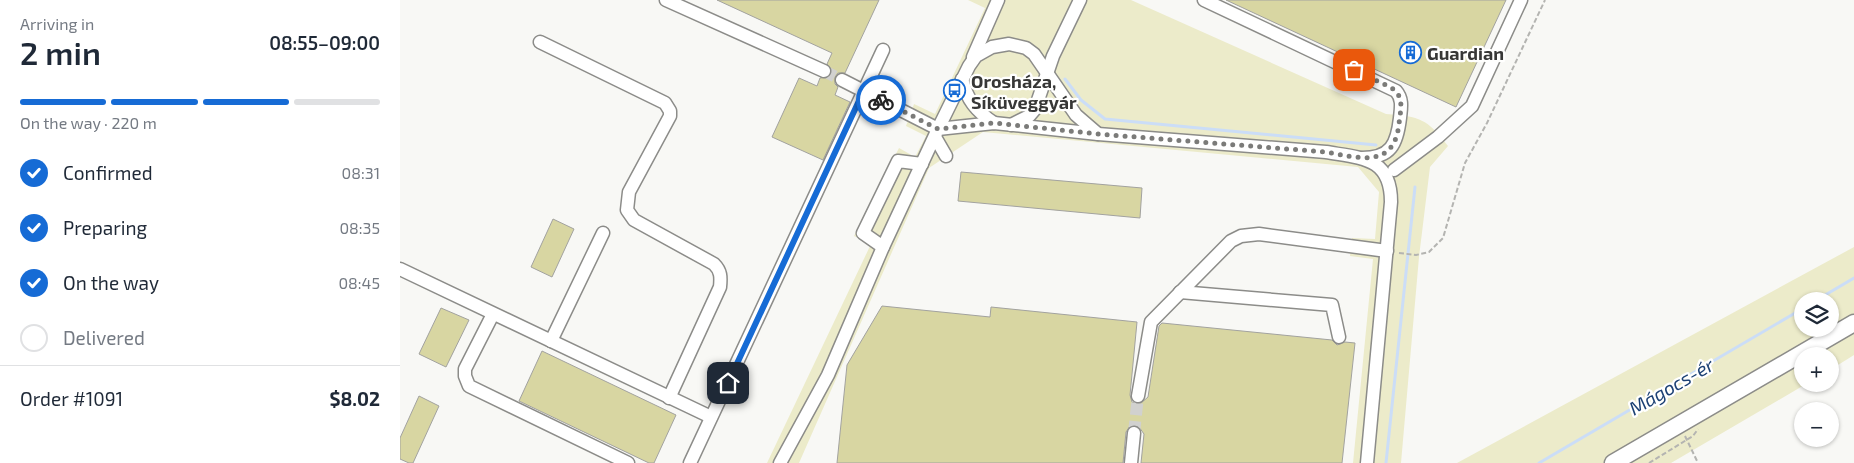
<!DOCTYPE html>
<html lang="en">
<head>
<meta charset="utf-8">
<style>
  :root { --surface:#fff; --page:#f6f6f7; --text:#1f2937; --muted:#747a83; --line:#e0e1e3; --accent:#166bd5 }
  body { margin:0; font-family:"Exo 2",sans-serif; background:var(--page); color:var(--text); height:100vh; display:flex; flex-direction:column; font-size:19px; white-space:nowrap }
  * { box-sizing:border-box; margin:0 }
  p { font-size:16px; color:var(--muted) }
  .icon { flex:none; width:28px; height:28px; fill:none; stroke:currentColor; stroke-width:2; stroke-linecap:round; stroke-linejoin:round }
  .map { position:relative; flex:1; overflow:hidden }
  .side { display:flex; flex-direction:column; background:var(--surface); width:400px }
  .side>* { flex:none }
  .buttons { position:absolute; left:1394px; top:292px; display:grid; gap:10px }
  .buttons a { display:grid; place-items:center; width:45px; height:45px; border-radius:50%; background:var(--surface); box-shadow:0 1px 4px #0004; font-size:25px }
  .pin { position:absolute; display:grid; place-items:center; width:42px; height:42px; color:#fff; margin:-21px; border-radius:10px; box-shadow:0 2px 8px #0006 }
  .courier { position:absolute; display:grid; place-items:center; width:50px; height:50px; margin:-25px; border:4px solid #166bd5; border-radius:50%; background:#fff; color:#222; box-shadow:0 1px 6px #0007 }
  .head em { font-style:normal; font-weight:600 }
  .head div { display:flex; flex-direction:column-reverse }
  .head { display:flex; align-items:center; justify-content:space-between; height:85px; padding:0 20px }
  h1 { font-size:32px; font-weight:600; line-height:38px }
  .bar { display:grid; grid-template-columns:repeat(4,1fr); gap:8px 5px; align-content:center; height:60px; padding:0 20px }
  .bar i { height:6px; border-radius:4px; background:var(--line) }
  .bar .active { background:var(--accent) }
  .bar p { grid-column:span 4 }
  .line { display:flex; align-items:center; gap:12px; padding:0 20px; border-top:1px solid var(--line) }
  .line div { flex:1 }
  ol { padding:0 20px; list-style:none }
  li { display:flex; align-items:center; gap:15px; height:55px }
  li p { margin-inline-start:auto }
  li .icon { padding:5px; border-radius:50%; background:var(--accent); color:#fff; stroke-width:4 }
  li:last-child { color:var(--muted) }
  li i { width:28px; height:28px; border:2px solid var(--line); border-radius:50% }
  main { display:flex; flex:1; min-height:0 }
  .map>svg:first-child { display:block }
</style>
</head>
<body>
<main>
<section class="side">
<div class="head"><div><h1>2 min</h1><p>Arriving in</p></div><em>08:55–09:00</em></div>
<div class="bar"><i class="active"></i><i class="active"></i><i class="active"></i><i></i><p>On the way · 220 m</p></div>
<ol>
<li><svg class="icon" aria-label="check" viewBox="0 0 24 24"><path d="M5 12l5 5 9-10"/></svg>Confirmed<p>08:31</p></li>
<li><svg class="icon" aria-label="check" viewBox="0 0 24 24"><path d="M5 12l5 5 9-10"/></svg>Preparing<p>08:35</p></li>
<li><svg class="icon" aria-label="check" viewBox="0 0 24 24"><path d="M5 12l5 5 9-10"/></svg>On the way<p>08:45</p></li>
<li><i></i>Delivered</li>
</ol>
<div class="line" style="height:65px"><div>Order #1091</div><b>$8.02</b></div>
</section>
<div class="map">
<svg width="1454" height="463" viewBox="0 0 1454 463">
  <rect width="100%" height="100%" fill="#f8f8f5"/>
  <!-- green -->
  <g fill="#ecebca" fill-rule="evenodd">
    <path d="M 568,0 L 731,0 L 986,114 C 1021,117 1026,118 1048,146 L 1030,167 L 1019,257 L 1001,463 L 953,463 L 973,259 L 950,256 L 952,238 L 975,239 L 979,192 L 958,167 L 583,132 L 529,168 L 399,463 L 367,463 L 471,244 L 454,236 L 499,148 L 515,157 L 526,136 L 506,126 L 514,104 L 535,114 L 585,8 Z"/>
    <path d="M 1454,247 L 1454,355 L 1430,370 L 1430,356 L 1402,356 L 1402,384 L 1406,384 L 1271,463 L 1057,463 ZM 1402,301 L 1430,301 L 1430,329 L 1402,329 Z"/>
  </g>
  <g fill="none" stroke-linecap="round" stroke-linejoin="round">
    <!-- stream -->
    <g stroke="#cbddf7" stroke-width="3">
      <path d="M 665,79 L 681,100 L 705,119 L 976,145"/>
      <path d="M 1415,301 L 1454,278"/>
      <path d="M 986,463 L 1015,187"/>
      <path d="M 1139,463 L 1402,309"/>
    </g>
  </g>
  <!-- building -->
  <g fill="#d8d6a2" stroke="#a2a29f">
    <path d="M 317,0 L 479,0 L 445,73 L 438,73 L 435,77 L 435,84 L 438,87 L 435,95 L 450,102 L 423,160 L 372,137 L 399,78 L 417,86 L 420,78 L 429,77 L 432,70 L 427,64 L 432,53 Z"/>
    <path d="M 826,0 L 1106,0 L 1056,107 Z"/>
    <path d="M 561,172 L 742,188 L 740,218 L 558,201 Z"/>
    <path d="M 153,219 L 174,229 L 152,277 L 131,267 Z"/>
    <path d="M 482,306 L 590,317 L 591,307 L 737,322 L 730,395 L 732,402 L 737,404 L 741,403 L 748,397 L 759,326 L 762,323 L 932,340 L 937,345 L 945,342 L 955,343 L 942,463 L 741,463 L 744,434 L 739,427 L 734,425 L 730,426 L 726,432 L 723,463 L 437,463 L 447,365 Z"/>
    <path d="M 41,308 L 69,320 L 46,367 L 19,354 Z"/>
    <path d="M 142,351 L 276,415 L 254,463 L 249,463 L 119,401 Z"/>
    <path d="M 19,396 L 39,406 L 13,463 L 9,463 L 0,459 L 0,438 Z"/>
  </g>
  <g fill="none" stroke-linecap="round" stroke-linejoin="round">
    <!-- minor-tunnel -->
    <g stroke="#d1d1cf" stroke-width="12" stroke-dasharray="12 6" stroke-linecap="butt">
      <path d="M 424,71 L 442,80"/>
      <path d="M 734,433 L 738,396"/>
    </g>
    <defs>
      <g id="minor">
        <path d="M 266,0 L 424,71"/>
        <path d="M 804,0 L 996,91 C 1003,99 1001,108 1000,118 C 997,144 991,158 962,158"/>
        <path d="M 140,42 L 265,103 L 270,111 L 270,116 L 229,192 L 227,210 L 234,220 L 314,264 C 321,271 321,277 320,287 L 269,398"/>
        <path d="M 573,57 L 598,0"/>
        <path d="M 562,79 C 567,100 576,111 594,123"/>
        <path d="M 442,80 L 538,129 L 569,66 L 576,56 L 592,47 L 609,44 L 626,48 L 634,54 L 676,115 L 698,134"/>
        <path d="M 611,125 L 629,116 L 635,109 L 653,56 L 680,0"/>
        <path d="M 535,137 L 546,156"/>
        <path d="M 994,170 L 1038,137 L 1072,106 L 1121,0"/>
        <path d="M 483,247 L 463,233 L 498,161 L 522,164"/>
        <path d="M 0,269 L 311,417"/>
        <path d="M 780,292 L 932,305 L 939,337"/>
        <path d="M 93,314 L 65,369 L 65,376 L 69,386 L 228,463"/>
        <path d="M 151,341 L 203,233"/>
        <path d="M 738,396 L 751,322 L 831,241 L 841,236 L 859,234 L 987,251"/>
        <path d="M 290,463 L 483,50"/>
        <path d="M 380,463 L 428,375 L 483,247 L 538,129 L 594,123 L 698,134 L 926,152 C 961,158 991,157 991,202 L 967,463"/>
        <path d="M 731,463 L 734,433"/>
      </g>
      <path id="major" d="M 1213,463 L 1454,323"/>
    </defs>
    <!-- minor casing -->
    <use href="#minor" stroke="#8c8c89" stroke-width="15"/>
    <!-- major casing -->
    <use href="#major" stroke="#8c8c89" stroke-width="19"/>
    <!-- path -->
    <g stroke="#b4b4b1" stroke-width="2" stroke-dasharray="5 2.5" stroke-linecap="butt">
      <path d="M 999,253 L 1016,255 L 1029,252 L 1043,238 L 1065,163 L 1087,123 L 1145,0"/>
      <path d="M 1285,436 L 1298,463"/>
      <path d="M 1249,463 L 1293,436 L 1298,429"/>
    </g>
    <!-- minor -->
    <use href="#minor" stroke="#fff" stroke-width="12"/>
    <!-- major -->
    <use href="#major" stroke="#fff" stroke-width="16"/>
  </g>
  <g fill="none" stroke-linecap="round" stroke-linejoin="round">
    <!-- done -->
    <path stroke="#7b7b79" stroke-width="5" stroke-dasharray="0 9" d="M 481,100 L 538,129 L 594,123 L 698,134 L 926,152 C 959,158 994,169 999,124 C 1000,115 1002,106 1000,97 L 992,88 L 954,70"/>
    <!-- route -->
    <path stroke="#166bd5" stroke-width="6" d="M 328,383 L 464,90 L 481,100"/>
  </g>
  <!-- icons -->
  <defs>
    <symbol id="building-ring" viewBox="-11 -11 22 22"><circle r="9.5" fill="#fffffe" stroke="#166bd5" stroke-width="1.5"/><path d="M-4-6H4V6H1V3H-1V6H-4ZM-2.5-4.3h1.7v1.8h-1.7ZM.8-4.3h1.7v1.8H.8ZM-2.5-1h1.7V.8h-1.7ZM.8-1h1.7V.8H.8Z" fill="#166bd5"/></symbol>
    <symbol id="bus-ring" viewBox="-11 -11 22 22"><circle r="9.5" fill="#fffffe" stroke="#166bd5" stroke-width="1.5"/><path d="M-5-6H5V4H4V6H2V4H-2V6H-4V4H-5ZM-3.5-4V0h7V-4ZM-3.5 1.2v1.5H-2V1.2ZM2 1.2v1.5H3.5V1.2Z" fill="#166bd5"/></symbol>
  </defs>
  <g fill-rule="evenodd">
    <use href="#building-ring" x="998" y="40" width="25" height="25"/>
    <use href="#bus-ring" x="542" y="78" width="25" height="25"/>
  </g>
  <g text-anchor="middle" dominant-baseline="central" stroke-width="4.5" stroke-linejoin="round" paint-order="stroke">
    <!-- poi labels -->
    <g font-size="18" font-weight="bold" fill="#373736" stroke="#fffffe" text-anchor="start">
      <text x="1027" y="53">Guardian</text>
      <text x="571" y="81">Orosháza,<tspan x="571" dy="21">Síküveggyár</tspan></text>
    </g>
    <!-- water labels -->
    <g font-size="19" font-style="italic" fill="#1c4174" stroke="#fffffe">
      <text transform="translate(1271 386) rotate(-30)">Mágocs-ér</text>
    </g>
  </g>
</svg>
<div class="buttons">
<a><svg class="icon" aria-label="layers" viewBox="0 0 24 24"><path d="M12 4l9 5-9 5-9-5zM3 14l9 5 9-5"/></svg></a>
<a>+</a>
<a>−</a>
</div>
<div class="pin" style="left:954px;top:70px;background:#ea580c"><svg class="icon" aria-label="bag" viewBox="0 0 24 24"><path d="M5 8h14l-1 12H6zM9 8a3 3 0 0 1 6 0"/></svg></div>
<div class="pin" style="left:328px;top:383px;background:#1f2937"><svg class="icon" aria-label="home" viewBox="0 0 24 24"><path d="M3 11l9-7 9 7M6 9v11h12V9"/></svg></div>
<div class="courier" style="left:481px;top:100px"><svg class="icon" aria-label="bike" viewBox="0 0 24 24"><circle cx="6" cy="16" r="4"/><circle cx="18" cy="16" r="4"/><path d="M6 16l4-8h5l3 8M10 8l3 8H6M13 5h3"/></svg></div>
</div>
</main>
</body>
</html>
